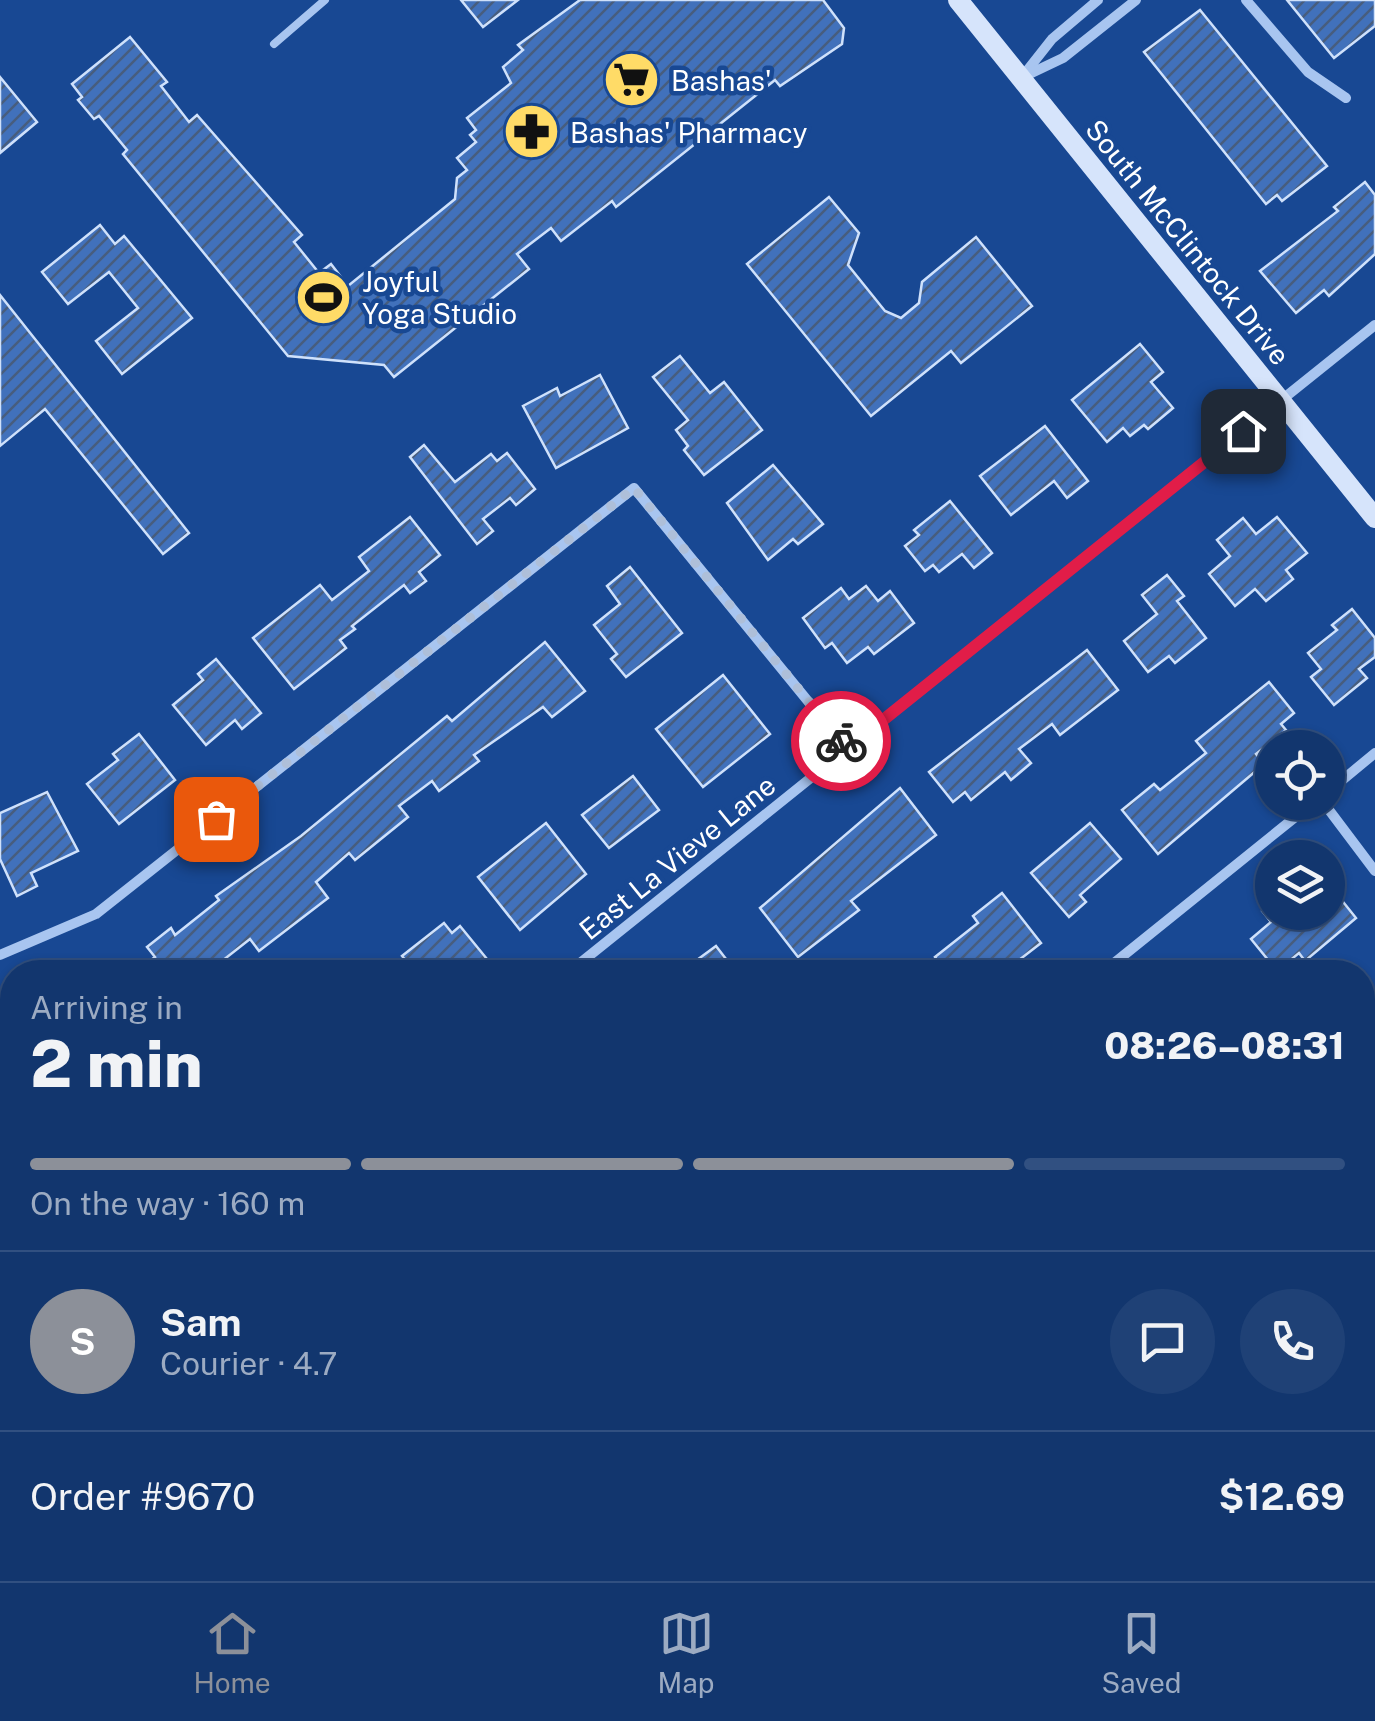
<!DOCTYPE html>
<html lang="en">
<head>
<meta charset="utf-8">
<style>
  :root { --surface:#12366e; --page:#1f4176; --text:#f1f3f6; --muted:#9cabc2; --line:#315081; --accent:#8c9099 }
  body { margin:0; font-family:"Public Sans",sans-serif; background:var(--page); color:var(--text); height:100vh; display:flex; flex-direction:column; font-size:38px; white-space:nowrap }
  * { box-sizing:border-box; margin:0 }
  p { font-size:32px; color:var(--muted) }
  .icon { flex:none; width:55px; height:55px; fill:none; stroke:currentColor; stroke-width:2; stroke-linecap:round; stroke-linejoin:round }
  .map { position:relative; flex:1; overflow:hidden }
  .side { position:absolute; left:0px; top:960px; width:1375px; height:622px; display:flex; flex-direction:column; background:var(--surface); border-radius:40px 40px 0 0; box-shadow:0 2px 8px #0004,0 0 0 2px var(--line) }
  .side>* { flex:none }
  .tools { position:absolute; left:1255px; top:730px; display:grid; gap:20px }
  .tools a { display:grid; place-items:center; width:90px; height:90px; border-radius:50%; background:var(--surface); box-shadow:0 2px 8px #0004,0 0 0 2px var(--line); font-size:50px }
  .pin { position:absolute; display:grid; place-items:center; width:85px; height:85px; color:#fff; margin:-42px; border-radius:20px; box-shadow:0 5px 15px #0006 }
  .courier { position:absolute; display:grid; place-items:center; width:100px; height:100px; margin:-50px; border:8px solid #e11d48; border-radius:50%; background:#fff; color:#222; box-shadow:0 2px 12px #0007 }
  .summary em { font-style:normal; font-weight:800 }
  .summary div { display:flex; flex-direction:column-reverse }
  .summary { display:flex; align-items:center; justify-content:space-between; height:170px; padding:0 30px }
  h1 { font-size:65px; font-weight:800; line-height:75px }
  .bar { display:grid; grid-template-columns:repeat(4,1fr); gap:15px 10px; align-content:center; height:120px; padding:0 30px }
  .bar i { height:12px; border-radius:8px; background:var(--line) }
  .bar .selected { background:var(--accent) }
  .bar p { grid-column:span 4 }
  .line { display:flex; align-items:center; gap:25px; padding:0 30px; border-top:2px solid var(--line) }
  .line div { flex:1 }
  .round { display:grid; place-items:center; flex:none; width:105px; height:105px; border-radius:52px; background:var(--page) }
  .tab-bar { display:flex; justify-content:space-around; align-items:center; height:140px; border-top:2px solid var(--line); background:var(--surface); font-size:28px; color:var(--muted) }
  .tab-bar a { display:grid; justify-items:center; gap:5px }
  .tab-bar .selected { color:var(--accent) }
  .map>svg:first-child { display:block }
</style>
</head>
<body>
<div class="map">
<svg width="1375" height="1581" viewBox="0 0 1375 1581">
  <defs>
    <pattern id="building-hatch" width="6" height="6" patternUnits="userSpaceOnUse" patternTransform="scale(2.5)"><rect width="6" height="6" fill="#4171bb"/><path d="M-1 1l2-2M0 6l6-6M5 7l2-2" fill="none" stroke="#475d7e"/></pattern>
  </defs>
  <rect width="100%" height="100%" fill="#184893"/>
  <!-- building -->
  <g fill="url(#building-hatch)" stroke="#cfe1fb" stroke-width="2.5">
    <path d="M 461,0 L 518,0 L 483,27 Z"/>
    <path d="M 580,0 L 823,0 L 844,28 L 842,44 L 780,86 L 775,80 L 616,207 L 612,201 L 561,241 L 551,228 L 517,254 L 529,269 L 394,377 L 384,365 L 288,356 L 123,154 L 127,150 L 99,116 L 94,119 L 78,100 L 82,97 L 72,84 L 130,37 L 167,82 L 161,86 L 189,122 L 197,115 L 302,235 L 294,242 L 319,273 L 331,264 L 348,286 L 455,199 L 457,178 L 467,170 L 457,158 L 476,142 L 470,135 L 476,130 L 467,118 L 511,83 L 503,67 L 523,50 L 518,45 Z"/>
    <path d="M 1287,0 L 1375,0 L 1375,26 L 1334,58 Z"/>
    <path d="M 1200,10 L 1327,166 L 1282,201 L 1277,195 L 1266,204 L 1144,52 Z"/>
    <path d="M 0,77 L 37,122 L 0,153 Z"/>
    <path d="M 1365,182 L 1375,195 L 1375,254 L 1329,296 L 1324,290 L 1296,313 L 1260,271 L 1338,211 L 1334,207 Z"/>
    <path d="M 829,197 L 859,233 L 848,265 L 885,311 L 901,318 L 919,303 L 922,282 L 976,237 L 1032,306 L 961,363 L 951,351 L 871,416 L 747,264 Z"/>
    <path d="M 100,225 L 115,244 L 124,236 L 192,318 L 122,374 L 96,341 L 138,308 L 109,272 L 68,304 L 42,272 Z"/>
    <path d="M 0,295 L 189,533 L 163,554 L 45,409 L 0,446 Z"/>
    <path d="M 1140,344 L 1163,372 L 1151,382 L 1173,408 L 1148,429 L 1144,425 L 1130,436 L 1123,428 L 1107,442 L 1072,400 Z"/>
    <path d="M 680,356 L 710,393 L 724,382 L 762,430 L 704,475 L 684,450 L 688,446 L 676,430 L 688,420 L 653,377 Z"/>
    <path d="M 600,375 L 628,428 L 556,468 L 523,406 L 557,388 L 560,396 Z"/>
    <path d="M 1045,426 L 1088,481 L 1067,498 L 1054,481 L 1011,515 L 980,476 Z"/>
    <path d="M 424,445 L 455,482 L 491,454 L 497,461 L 507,453 L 535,489 L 516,505 L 510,498 L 483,519 L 493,531 L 477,544 L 410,457 Z"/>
    <path d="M 773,465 L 823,524 L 798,544 L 793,539 L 768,560 L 727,503 Z"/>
    <path d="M 950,501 L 992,553 L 974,568 L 962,554 L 939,572 L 933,565 L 925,571 L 905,546 L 919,535 L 914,530 Z"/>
    <path d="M 410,517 L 440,555 L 419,572 L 426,581 L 410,593 L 404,585 L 352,626 L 355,629 L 340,640 L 346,648 L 294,689 L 253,638 L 320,585 L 332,600 L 369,571 L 359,557 Z"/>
    <path d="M 1277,517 L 1307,553 L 1286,570 L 1293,579 L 1266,601 L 1255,589 L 1235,606 L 1209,574 L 1230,556 L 1217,540 L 1243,518 L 1256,534 Z"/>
    <path d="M 630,567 L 682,633 L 626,677 L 611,659 L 617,654 L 594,625 L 620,604 L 607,586 Z"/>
    <path d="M 1167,575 L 1184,596 L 1177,601 L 1206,638 L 1175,663 L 1169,656 L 1148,672 L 1124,641 L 1157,614 L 1142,595 Z"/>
    <path d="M 866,586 L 878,601 L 890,591 L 914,623 L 874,654 L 868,647 L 847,663 L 832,643 L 825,648 L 803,618 L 841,588 L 849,599 Z"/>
    <path d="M 1352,609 L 1375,638 L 1375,657 L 1359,669 L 1367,678 L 1334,705 L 1311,677 L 1321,669 L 1308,653 L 1337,630 L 1332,625 Z"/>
    <path d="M 545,642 L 585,691 L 552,717 L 543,707 L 474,755 L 479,761 L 439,791 L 432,781 L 399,806 L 408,817 L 355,860 L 349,853 L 316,882 L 328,898 L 259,951 L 250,939 L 208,972 L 135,972 L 155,957 L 147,947 L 171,928 L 175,935 L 219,900 L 216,896 L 301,836 L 447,716 L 452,721 Z"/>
    <path d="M 1087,650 L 1118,690 L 1060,735 L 1052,724 L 1019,749 L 1031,763 L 1011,780 L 1005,772 L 971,800 L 965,792 L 953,802 L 929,772 Z"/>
    <path d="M 216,659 L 261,713 L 242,729 L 235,720 L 206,745 L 173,705 L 203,680 L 198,674 Z"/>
    <path d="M 723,675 L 770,734 L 703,787 L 656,729 Z"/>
    <path d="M 1269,682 L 1294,713 L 1281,724 L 1286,730 L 1256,754 L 1264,764 L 1158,854 L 1122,810 L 1154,784 L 1160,790 L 1206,753 L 1196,741 Z"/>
    <path d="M 139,734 L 175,780 L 119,824 L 87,784 L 118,760 L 113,754 Z"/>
    <path d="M 633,776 L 659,810 L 609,848 L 582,815 Z"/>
    <path d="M 900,788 L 936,835 L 851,901 L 859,910 L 798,957 L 760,908 Z"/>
    <path d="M 47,792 L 78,851 L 31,873 L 37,886 L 17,896 L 0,859 L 0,813 Z"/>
    <path d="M 546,823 L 586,874 L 520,930 L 478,877 Z"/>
    <path d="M 1090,823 L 1121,859 L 1080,895 L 1086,902 L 1069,917 L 1031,873 Z"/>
    <path d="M 1328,883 L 1356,918 L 1305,961 L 1299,953 L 1277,971 L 1251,939 L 1271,922 L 1263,912 L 1328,912 Z"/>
    <path d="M 1002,893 L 1041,943 L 1014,964 L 1021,972 L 923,972 L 938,961 L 935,957 L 978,923 L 973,916 Z"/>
    <path d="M 444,923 L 452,933 L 460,926 L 487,959 L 471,972 L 392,972 L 406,961 L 402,956 Z"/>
    <path d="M 716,946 L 736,972 L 686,972 L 697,960 Z"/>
  </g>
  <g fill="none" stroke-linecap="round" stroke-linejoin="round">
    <!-- service -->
    <path stroke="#a8c5f0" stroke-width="8" d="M 274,44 L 325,0"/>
    <!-- minor -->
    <g stroke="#a8c5f0" stroke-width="10">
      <path d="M 1246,0 L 1308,72 L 1346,98"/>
      <path d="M 1022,77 L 1052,39 L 1098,0"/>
      <path d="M 1021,78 L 1063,58 L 1136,0"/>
      <path d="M 1328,792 L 1375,753"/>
      <path d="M 1323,802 L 1375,871"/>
      <path d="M 0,955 L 96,914 L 634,488 L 847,749"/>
      <path d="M 569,972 L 1375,325"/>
      <path d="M 1103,972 L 1314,802"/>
      <path d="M 0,1112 L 12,1143"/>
      <path d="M 1362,1178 L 1375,1168"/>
      <path d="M 0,1429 L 12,1417"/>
      <path d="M 337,1570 L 346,1581"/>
      <path d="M 766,1570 L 775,1581"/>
      <path d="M 855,1581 L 869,1570"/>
    </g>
    <!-- secondary -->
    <path stroke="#d6e4fb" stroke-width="20" d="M 958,0 L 1375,518"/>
  </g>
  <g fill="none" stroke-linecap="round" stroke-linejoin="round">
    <!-- done -->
    <path stroke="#aebfd9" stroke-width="10" stroke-dasharray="0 18" d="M 216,819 L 634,488 L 841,741"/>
    <!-- route -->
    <path stroke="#e11d48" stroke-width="12" d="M 841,741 L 847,749 L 1243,431"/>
  </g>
  <!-- icons -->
  <defs>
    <symbol id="supermarket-disc" viewBox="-11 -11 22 22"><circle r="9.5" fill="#ffdb67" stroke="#184893"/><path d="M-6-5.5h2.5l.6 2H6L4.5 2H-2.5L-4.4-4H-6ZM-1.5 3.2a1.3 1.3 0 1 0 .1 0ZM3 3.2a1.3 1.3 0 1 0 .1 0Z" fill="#111"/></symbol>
    <symbol id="pharmacy-disc" viewBox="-11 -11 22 22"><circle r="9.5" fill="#ffdb67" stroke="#184893"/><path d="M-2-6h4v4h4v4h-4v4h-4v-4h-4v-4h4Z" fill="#111"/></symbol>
    <symbol id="stadium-disc" viewBox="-11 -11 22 22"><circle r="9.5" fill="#ffdb67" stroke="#184893"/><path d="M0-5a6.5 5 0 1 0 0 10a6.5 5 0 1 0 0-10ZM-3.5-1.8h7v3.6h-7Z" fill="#111"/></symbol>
  </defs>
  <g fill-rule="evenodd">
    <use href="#supermarket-disc" x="600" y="48" width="63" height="63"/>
    <use href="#pharmacy-disc" x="500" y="100" width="63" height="63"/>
    <use href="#stadium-disc" x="292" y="266" width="63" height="63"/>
  </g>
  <g text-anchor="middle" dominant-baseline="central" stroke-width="9" stroke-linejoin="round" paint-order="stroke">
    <!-- poi labels -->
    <g font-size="28" fill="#fff" stroke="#184893" text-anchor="start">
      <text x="671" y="80">Bashas'</text>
      <text x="570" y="132">Bashas' Pharmacy</text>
      <text x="362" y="281">Joyful<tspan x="362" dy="32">Yoga Studio</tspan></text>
    </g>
    <!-- street labels -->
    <g font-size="28" fill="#fff" stroke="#184893">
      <text transform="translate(1188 242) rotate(51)">South McClintock Drive</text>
      <text transform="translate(677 857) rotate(-39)">East La Vieve Lane</text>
    </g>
  </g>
</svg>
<div class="tools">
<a><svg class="icon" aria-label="locate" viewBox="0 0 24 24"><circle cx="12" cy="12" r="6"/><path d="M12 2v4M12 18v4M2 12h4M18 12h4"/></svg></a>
<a><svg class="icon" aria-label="layers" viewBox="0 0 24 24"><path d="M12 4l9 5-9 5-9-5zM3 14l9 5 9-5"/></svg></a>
</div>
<div class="pin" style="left:216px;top:819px;background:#ea580c"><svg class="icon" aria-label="bag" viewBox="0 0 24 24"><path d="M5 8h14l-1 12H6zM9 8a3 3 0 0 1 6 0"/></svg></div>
<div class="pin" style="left:1243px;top:431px;background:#1f2937"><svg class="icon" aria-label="home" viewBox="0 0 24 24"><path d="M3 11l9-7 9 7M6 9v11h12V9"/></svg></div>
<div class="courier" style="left:841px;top:741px"><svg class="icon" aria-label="bike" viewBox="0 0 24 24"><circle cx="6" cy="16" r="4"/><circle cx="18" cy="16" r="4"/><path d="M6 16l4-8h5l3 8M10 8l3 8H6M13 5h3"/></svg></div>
<section class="side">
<div class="summary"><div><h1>2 min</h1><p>Arriving in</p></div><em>08:26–08:31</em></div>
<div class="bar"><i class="selected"></i><i class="selected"></i><i class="selected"></i><i></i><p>On the way · 160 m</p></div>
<div class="line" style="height:180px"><b class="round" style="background:var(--accent);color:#fff">S</b><div><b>Sam</b><p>Courier · 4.7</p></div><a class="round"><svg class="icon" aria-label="chat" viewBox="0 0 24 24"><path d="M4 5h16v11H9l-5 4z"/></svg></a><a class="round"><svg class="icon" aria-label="phone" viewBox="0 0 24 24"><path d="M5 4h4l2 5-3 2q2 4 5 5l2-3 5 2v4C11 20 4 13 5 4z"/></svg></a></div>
<div class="line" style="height:130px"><div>Order #9670</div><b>$12.69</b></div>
</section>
</div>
<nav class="tab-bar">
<a class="selected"><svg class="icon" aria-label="home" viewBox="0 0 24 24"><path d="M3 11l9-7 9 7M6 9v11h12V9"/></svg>Home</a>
<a><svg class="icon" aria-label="map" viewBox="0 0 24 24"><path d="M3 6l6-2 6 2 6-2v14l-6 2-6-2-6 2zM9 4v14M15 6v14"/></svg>Map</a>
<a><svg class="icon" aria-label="saved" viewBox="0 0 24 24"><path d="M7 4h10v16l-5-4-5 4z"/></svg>Saved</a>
</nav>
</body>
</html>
